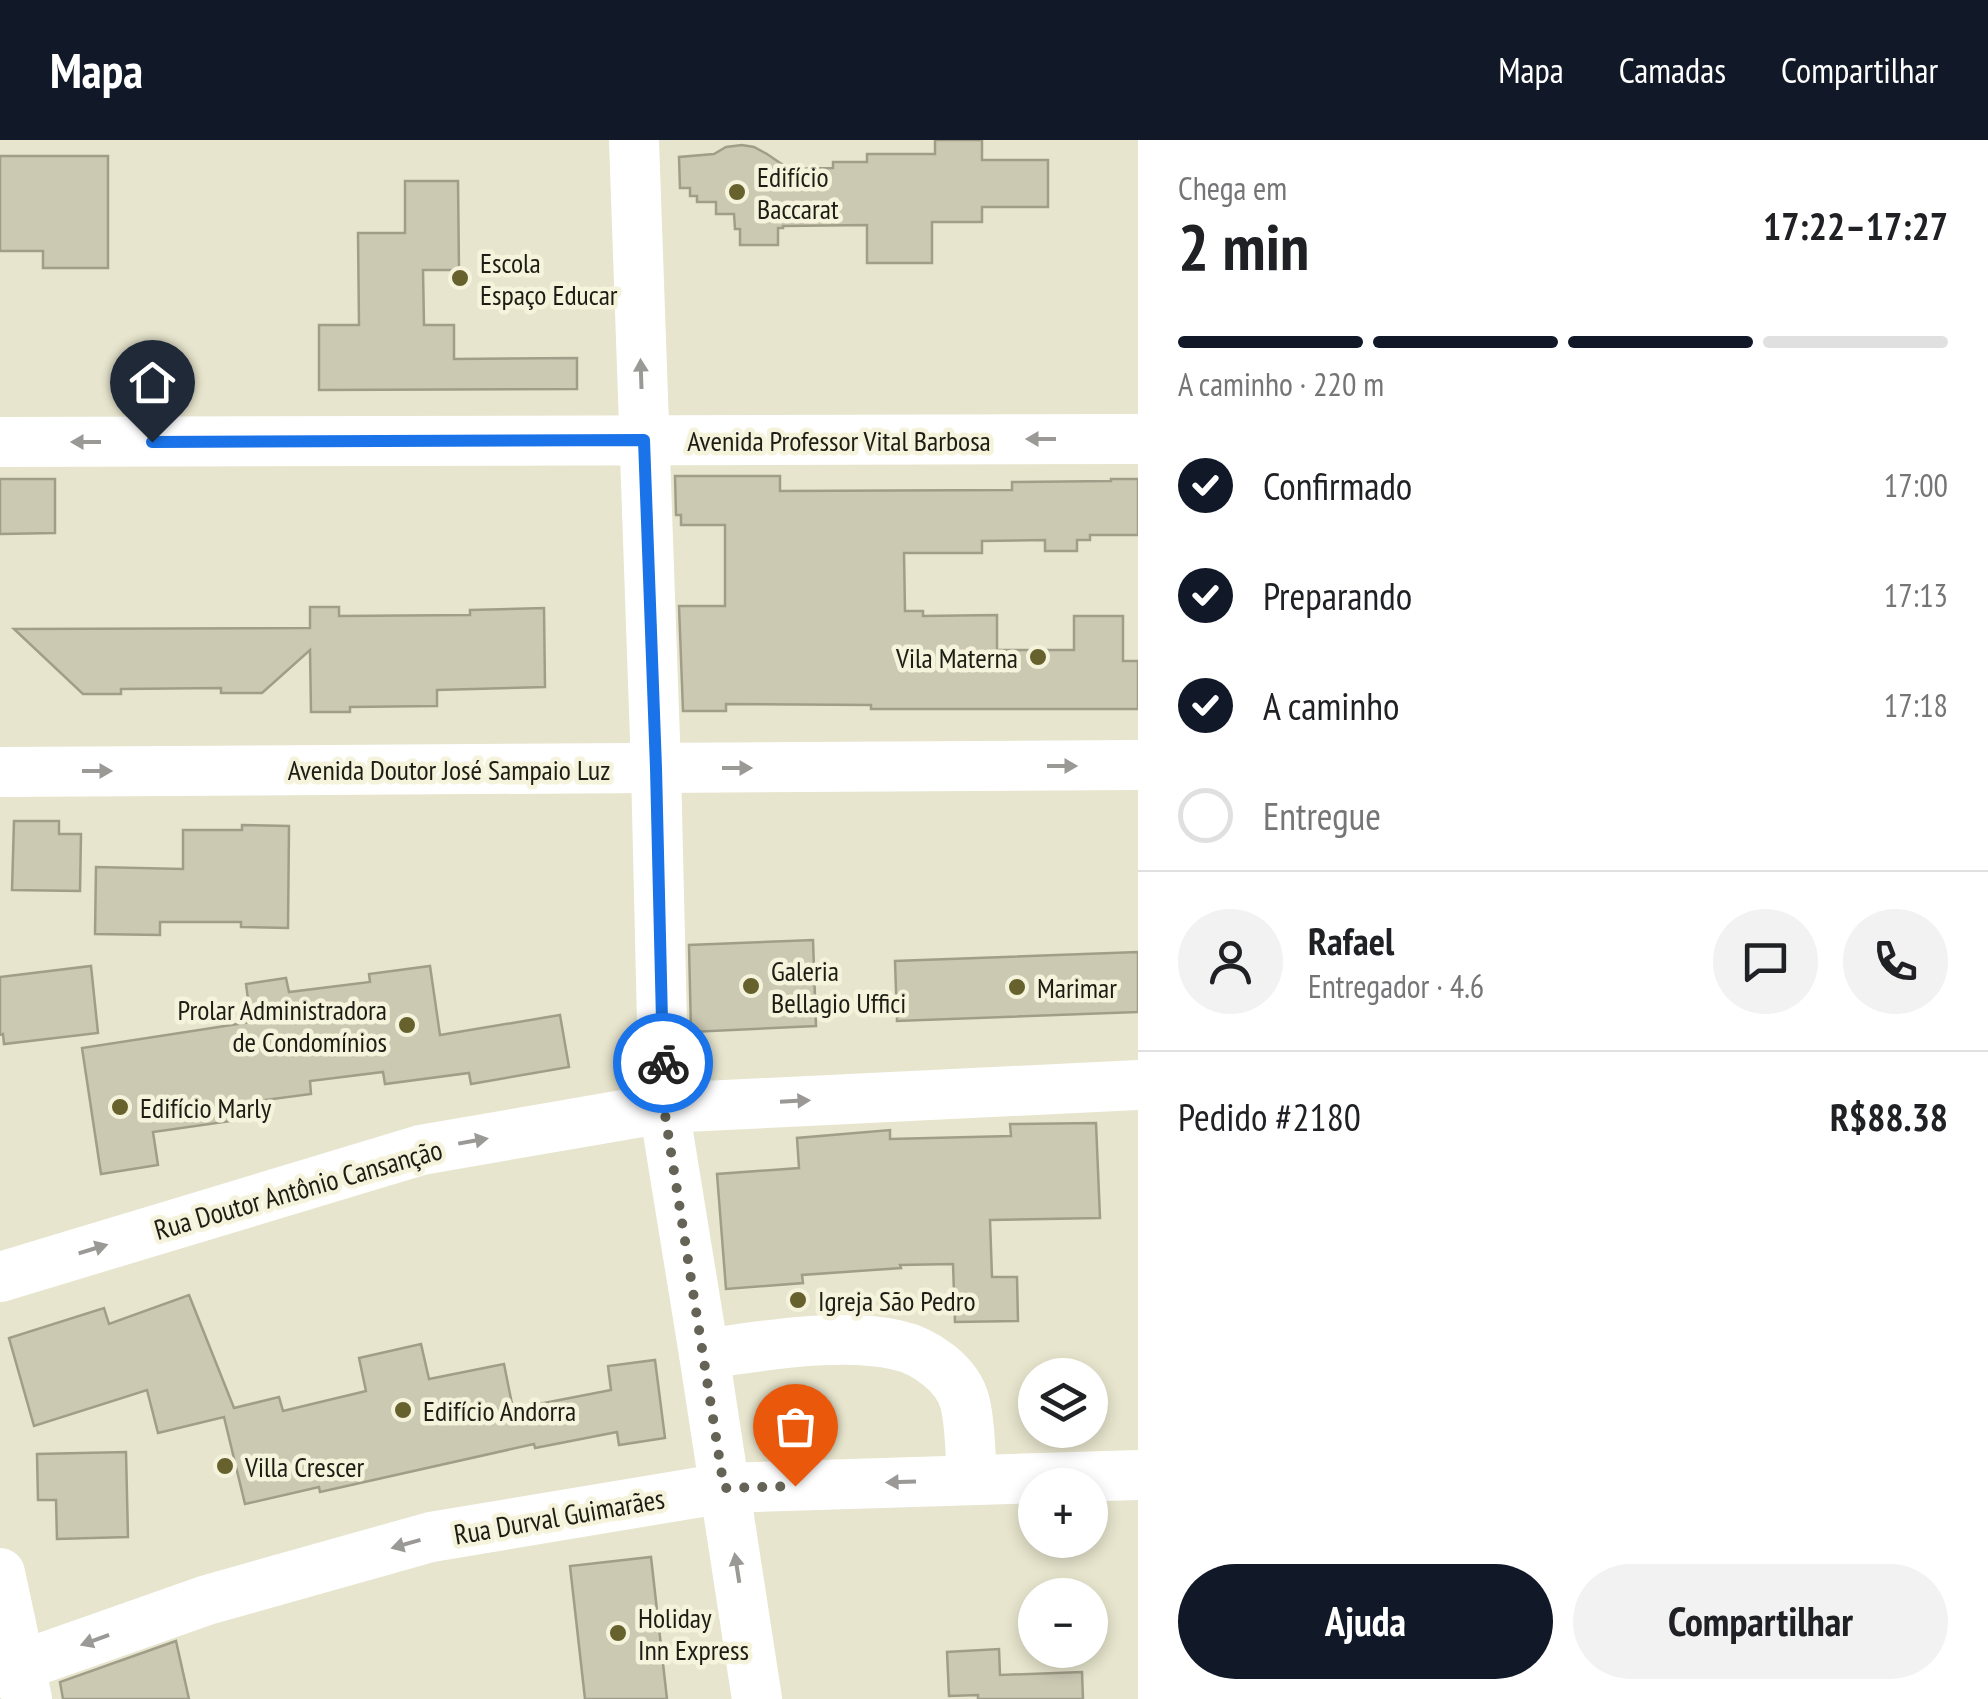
<!DOCTYPE html>
<html lang="pt">
<head>
<meta charset="utf-8">
<style>
  :root { --surface:#fff; --page:#f2f2f2; --text:#202124; --muted:#757577; --line:#e0e0e0; --accent:#111827 }
  body { margin:0; font-family:"PT Sans Narrow",sans-serif; background:var(--page); color:var(--text); height:100vh; display:flex; flex-direction:column; font-size:38px; white-space:nowrap }
  * { box-sizing:border-box; margin:0 }
  p { font-size:32px; color:var(--muted) }
  .icon { flex:none; width:55px; height:55px; fill:none; stroke:currentColor; stroke-width:2; stroke-linecap:round; stroke-linejoin:round }
  .map { position:relative; flex:1; overflow:hidden }
  .side { display:flex; flex-direction:column; background:var(--surface); width:850px }
  .side>* { flex:none }
  .tools { position:absolute; left:1018px; top:1218px; display:grid; gap:20px }
  .tools a { display:grid; place-items:center; width:90px; height:90px; border-radius:50%; background:var(--surface); box-shadow:0 5px 15px #0003; font-size:50px }
  .pin { position:absolute; display:grid; place-items:center; width:85px; height:85px; color:#fff; margin:-102px -42px; border-radius:50% 50% 50% 0; rotate:-45deg; box-shadow:0 0 10px #0007 }
  .pin .icon { rotate:45deg }
  .courier { position:absolute; display:grid; place-items:center; width:100px; height:100px; margin:-50px; border:8px solid #1a73e8; border-radius:50%; background:#fff; color:#222; box-shadow:0 2px 12px #0007 }
  .head em { font-style:normal; font-weight:700 }
  .head div { display:flex; flex-direction:column-reverse }
  .head { display:flex; align-items:center; justify-content:space-between; height:170px; padding:0 40px }
  h1 { font-size:65px; font-weight:700; line-height:75px }
  .bar { display:grid; grid-template-columns:repeat(4,1fr); gap:15px 10px; align-content:center; height:120px; padding:0 40px }
  .bar i { height:12px; border-radius:8px; background:var(--line) }
  .bar .active { background:var(--accent) }
  .bar p { grid-column:span 4 }
  .line { display:flex; align-items:center; gap:25px; padding:0 40px; border-top:2px solid var(--line) }
  .line div { flex:1 }
  .round { display:grid; place-items:center; flex:none; width:105px; height:105px; border-radius:52px; background:var(--page) }
  ol { padding:0 40px; list-style:none }
  li { display:flex; align-items:center; gap:30px; height:110px }
  li p { margin-inline-start:auto }
  li .icon { padding:10px; border-radius:50%; background:var(--accent); color:#fff; stroke-width:4 }
  li:last-child { color:var(--muted) }
  li i { width:55px; height:55px; border:5px solid var(--line); border-radius:50% }
  .button { display:flex; gap:20px; margin-top:auto; padding:20px 40px }
  .button a { flex:1; height:115px; border-radius:60px; background:var(--accent); color:#fff; font-size:40px; font-weight:700; line-height:115px; text-align:center }
  .button a+a { background:var(--page); color:var(--text) }
  header { display:flex; align-items:center; gap:60px; box-sizing:border-box; height:140px; padding:0 50px; background:var(--accent); color:#fff }
  header strong { font-size:48px }
  nav { display:flex; gap:55px; margin-inline-start:auto; font-size:35px }
  main { display:flex; flex:1; min-height:0 }
  .map>svg:first-child { display:block }
</style>
</head>
<body>
<header>
<strong>Mapa</strong>
<nav><a>Mapa</a><a>Camadas</a><a>Compartilhar</a></nav>
</header>
<main>
<div class="map">
<svg width="1138" height="1559" viewBox="0 0 1138 1559">
  <rect width="100%" height="100%" fill="#e7e5cd"/>
  <!-- building -->
  <g fill="#cbc9b2" stroke="#a09e88" stroke-width="2.5">
    <path d="M 935,0 L 982,0 L 982,20 L 1048,20 L 1048,67 L 982,67 L 982,82 L 932,82 L 932,123 L 867,123 L 867,85 L 783,86 L 783,88 L 778,88 L 778,105 L 740,105 L 740,89 L 735,89 L 734,74 L 716,74 L 716,62 L 697,62 L 697,56 L 690,56 L 690,48 L 680,48 L 679,17 L 714,14 L 726,7 L 742,5 L 754,7 L 767,14 L 789,29 L 833,28 L 833,22 L 867,22 L 867,14 L 935,14 Z"/>
    <path d="M 0,16 L 108,16 L 108,128 L 43,128 L 43,111 L 0,111 Z"/>
    <path d="M 405,41 L 458,41 L 459,130 L 423,130 L 424,185 L 454,185 L 454,219 L 577,218 L 577,249 L 319,250 L 319,185 L 359,185 L 358,93 L 405,93 Z"/>
    <path d="M 675,336 L 780,336 L 780,351 L 1012,350 L 1012,342 L 1111,341 L 1111,339 L 1138,339 L 1138,395 L 1090,395 L 1090,400 L 1077,400 L 1077,411 L 1045,411 L 1045,400 L 982,401 L 982,413 L 904,413 L 905,471 L 923,471 L 923,476 L 997,475 L 997,510 L 1074,510 L 1074,476 L 1123,476 L 1123,521 L 1138,521 L 1138,569 L 871,569 L 871,565 L 726,564 L 726,571 L 683,571 L 679,466 L 725,466 L 725,385 L 681,385 L 681,375 L 676,375 Z"/>
    <path d="M 0,339 L 55,339 L 55,393 L 0,394 Z"/>
    <path d="M 310,467 L 339,467 L 339,476 L 470,475 L 470,470 L 544,468 L 545,547 L 437,550 L 437,566 L 350,567 L 350,572 L 311,572 L 310,510 L 262,553 L 221,553 L 221,548 L 121,549 L 121,554 L 83,554 L 14,489 L 310,488 Z"/>
    <path d="M 14,681 L 59,681 L 59,694 L 81,694 L 80,751 L 12,750 Z"/>
    <path d="M 242,685 L 289,686 L 288,788 L 241,787 L 241,782 L 160,782 L 160,795 L 95,794 L 96,727 L 183,729 L 183,690 L 242,690 Z"/>
    <path d="M 813,800 L 816,886 L 691,892 L 689,805 Z"/>
    <path d="M 1138,812 L 1138,872 L 897,881 L 895,821 Z"/>
    <path d="M 91,826 L 98,893 L 4,904 L 3,894 L 0,895 L 0,837 Z"/>
    <path d="M 430,826 L 440,895 L 560,875 L 569,927 L 471,944 L 469,933 L 385,944 L 383,932 L 310,941 L 311,954 L 236,964 L 238,980 L 153,992 L 158,1025 L 101,1034 L 82,908 L 251,882 L 246,844 L 286,838 L 289,852 L 370,842 L 369,834 Z"/>
    <path d="M 1096,983 L 1100,1078 L 990,1080 L 992,1137 L 1017,1137 L 1018,1181 L 955,1182 L 953,1124 L 900,1125 L 901,1128 L 802,1135 L 803,1143 L 726,1149 L 717,1034 L 799,1028 L 797,998 L 890,990 L 890,999 L 1011,996 L 1010,984 Z"/>
    <path d="M 189,1155 L 234,1268 L 279,1257 L 283,1271 L 366,1251 L 359,1218 L 421,1204 L 429,1239 L 504,1224 L 513,1269 L 611,1250 L 608,1226 L 655,1220 L 665,1298 L 619,1305 L 617,1292 L 535,1308 L 534,1304 L 320,1352 L 319,1347 L 245,1364 L 224,1277 L 158,1293 L 147,1250 L 34,1286 L 9,1198 L 104,1168 L 109,1184 Z"/>
    <path d="M 126,1312 L 128,1397 L 57,1399 L 56,1360 L 38,1360 L 37,1314 Z"/>
    <path d="M 651,1417 L 667,1559 L 585,1559 L 570,1426 Z"/>
    <path d="M 176,1501 L 189,1559 L 63,1559 L 60,1542 Z"/>
    <path d="M 999,1509 L 1000,1535 L 1082,1532 L 1083,1559 L 978,1559 L 978,1555 L 949,1556 L 947,1512 Z"/>
  </g>
  <g fill="none" stroke-linecap="round" stroke-linejoin="round">
    <!-- minor -->
    <g stroke="#fff" stroke-width="50">
      <path d="M 634,0 L 656,628 L 664,968 L 704,1214 L 757,1559"/>
      <path d="M 0,302 L 1138,299"/>
      <path d="M 0,632 L 1138,625"/>
      <path d="M 0,1137 L 421,1010 L 664,968 L 1138,945"/>
      <path d="M 704,1214 C 761,1206 841,1192 897,1205 C 925,1211 958,1234 965,1263 C 971,1287 970,1315 972,1340"/>
      <path d="M 0,1433 L 27,1559"/>
      <path d="M 0,1533 L 207,1460 L 431,1397 L 725,1348 L 1138,1335"/>
    </g>
  </g>
  <!-- one-way arrows -->
  <defs><path id="oneway-solid" d="M-6-.8H1V-3.2L6.5 0L1 3.2V.8H-6Z" transform="scale(2.5)"/></defs>
  <g fill="#9a9996">
    <use href="#oneway-solid" transform="translate(641 234) rotate(-92)"/>
    <use href="#oneway-solid" transform="translate(1041 299) rotate(180)"/>
    <use href="#oneway-solid" transform="translate(86 302) rotate(180)"/>
    <use href="#oneway-solid" transform="translate(1062 626)"/>
    <use href="#oneway-solid" transform="translate(737 628)"/>
    <use href="#oneway-solid" transform="translate(97 631)"/>
    <use href="#oneway-solid" transform="translate(795 961) rotate(-3)"/>
    <use href="#oneway-solid" transform="translate(473 1001) rotate(-10)"/>
    <use href="#oneway-solid" transform="translate(93 1109) rotate(-17)"/>
    <use href="#oneway-solid" transform="translate(901 1342) rotate(178)"/>
    <use href="#oneway-solid" transform="translate(406 1404) rotate(164)"/>
    <use href="#oneway-solid" transform="translate(737 1428) rotate(-99)"/>
    <use href="#oneway-solid" transform="translate(95 1500) rotate(160)"/>
  </g>
  <g fill="none" stroke-linecap="round" stroke-linejoin="round">
    <!-- done -->
    <path stroke="#646355" stroke-width="10" stroke-dasharray="0 18" d="M 663,923 L 664,968 L 724,1348 L 795,1346"/>
    <!-- route -->
    <path stroke="#1a73e8" stroke-width="12" d="M 152,302 L 644,300 L 656,628 L 663,923"/>
  </g>
  <!-- markers -->
  <g fill="#66612d" stroke="#f5f3db" stroke-width="4">
    <circle cx="737" cy="52" r="10"/>
    <circle cx="460" cy="138" r="10"/>
    <circle cx="1038" cy="517" r="10"/>
    <circle cx="751" cy="846" r="10"/>
    <circle cx="1017" cy="847" r="10"/>
    <circle cx="407" cy="885" r="10"/>
    <circle cx="120" cy="967" r="10"/>
    <circle cx="798" cy="1160" r="10"/>
    <circle cx="403" cy="1270" r="10"/>
    <circle cx="225" cy="1326" r="10"/>
    <circle cx="618" cy="1493" r="10"/>
  </g>
  <g text-anchor="middle" dominant-baseline="central" stroke-width="9" stroke-linejoin="round" paint-order="stroke">
    <!-- poi labels -->
    <g font-size="28" fill="#1e1d15" stroke="#f5f3db" text-anchor="start">
      <text x="757" y="36">Edifício<tspan x="757" dy="32">Baccarat</tspan></text>
      <text x="480" y="122">Escola<tspan x="480" dy="32">Espaço Educar</tspan></text>
      <text x="1018" y="517" text-anchor="end">Vila Materna</text>
      <text x="771" y="830">Galeria<tspan x="771" dy="32">Bellagio Uffici</tspan></text>
      <text x="1037" y="847">Marimar</text>
      <text x="387" y="869" text-anchor="end">Prolar Administradora<tspan x="387" dy="32">de Condomínios</tspan></text>
      <text x="140" y="967">Edifício Marly</text>
      <text x="818" y="1160">Igreja São Pedro</text>
      <text x="423" y="1270">Edifício Andorra</text>
      <text x="245" y="1326">Villa Crescer</text>
      <text x="638" y="1477">Holiday<tspan x="638" dy="32">Inn Express</tspan></text>
    </g>
    <!-- street labels -->
    <g font-size="28" fill="#1e1d15" stroke="#f5f3db">
      <text x="839" y="300">Avenida Professor Vital Barbosa</text>
      <text x="449" y="629">Avenida Doutor José Sampaio Luz</text>
      <text transform="translate(298 1049) rotate(-16)">Rua Doutor Antônio Cansanção</text>
      <text transform="translate(559 1376) rotate(-10)">Rua Durval Guimarães</text>
    </g>
  </g>
</svg>
<div class="tools">
<a><svg class="icon" aria-label="layers" viewBox="0 0 24 24"><path d="M12 4l9 5-9 5-9-5zM3 14l9 5 9-5"/></svg></a>
<a>+</a>
<a>−</a>
</div>
<div class="pin" style="left:795px;top:1346px;background:#ea580c"><svg class="icon" aria-label="bag" viewBox="0 0 24 24"><path d="M5 8h14l-1 12H6zM9 8a3 3 0 0 1 6 0"/></svg></div>
<div class="pin" style="left:152px;top:302px;background:#1f2937"><svg class="icon" aria-label="home" viewBox="0 0 24 24"><path d="M3 11l9-7 9 7M6 9v11h12V9"/></svg></div>
<div class="courier" style="left:663px;top:923px"><svg class="icon" aria-label="bike" viewBox="0 0 24 24"><circle cx="6" cy="16" r="4"/><circle cx="18" cy="16" r="4"/><path d="M6 16l4-8h5l3 8M10 8l3 8H6M13 5h3"/></svg></div>
</div>
<section class="side">
<div class="head"><div><h1>2 min</h1><p>Chega em</p></div><em>17:22–17:27</em></div>
<div class="bar"><i class="active"></i><i class="active"></i><i class="active"></i><i></i><p>A caminho · 220 m</p></div>
<ol>
<li><svg class="icon" aria-label="check" viewBox="0 0 24 24"><path d="M5 12l5 5 9-10"/></svg>Confirmado<p>17:00</p></li>
<li><svg class="icon" aria-label="check" viewBox="0 0 24 24"><path d="M5 12l5 5 9-10"/></svg>Preparando<p>17:13</p></li>
<li><svg class="icon" aria-label="check" viewBox="0 0 24 24"><path d="M5 12l5 5 9-10"/></svg>A caminho<p>17:18</p></li>
<li><i></i>Entregue</li>
</ol>
<div class="line" style="height:180px"><a class="round"><svg class="icon" aria-label="person" viewBox="0 0 24 24"><circle cx="12" cy="8" r="4"/><path d="M4 21q1-7 8-7t8 7"/></svg></a><div><b>Rafael</b><p>Entregador · 4.6</p></div><a class="round"><svg class="icon" aria-label="chat" viewBox="0 0 24 24"><path d="M4 5h16v11H9l-5 4z"/></svg></a><a class="round"><svg class="icon" aria-label="phone" viewBox="0 0 24 24"><path d="M5 4h4l2 5-3 2q2 4 5 5l2-3 5 2v4C11 20 4 13 5 4z"/></svg></a></div>
<div class="line" style="height:130px"><div>Pedido #2180</div><b>R$88.38</b></div>
<div class="button"><a>Ajuda</a><a>Compartilhar</a></div>
</section>
</main>
</body>
</html>
